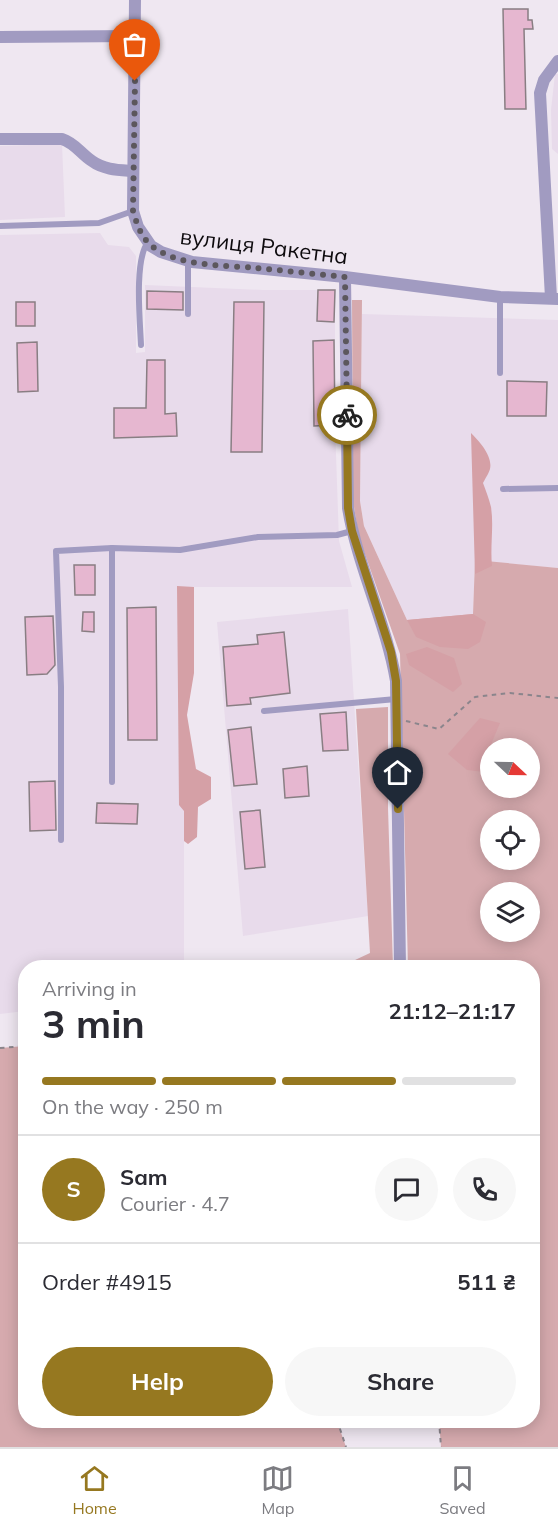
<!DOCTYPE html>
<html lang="en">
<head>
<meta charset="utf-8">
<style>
  :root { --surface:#fff; --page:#f7f7f7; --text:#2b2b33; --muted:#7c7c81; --line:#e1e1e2; --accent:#967820 }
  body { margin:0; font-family:Mulish,sans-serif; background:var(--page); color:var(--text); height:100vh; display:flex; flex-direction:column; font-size:22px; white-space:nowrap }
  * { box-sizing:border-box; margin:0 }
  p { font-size:20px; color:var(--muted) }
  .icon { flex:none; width:33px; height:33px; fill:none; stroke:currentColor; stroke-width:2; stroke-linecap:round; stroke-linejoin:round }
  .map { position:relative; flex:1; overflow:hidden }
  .side { position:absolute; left:18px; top:960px; width:522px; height:468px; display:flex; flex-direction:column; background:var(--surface); border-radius:24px; box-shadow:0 3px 15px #0003 }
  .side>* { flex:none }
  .needle { width:39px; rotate:112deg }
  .tools { position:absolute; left:480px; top:738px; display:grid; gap:12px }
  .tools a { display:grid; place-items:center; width:60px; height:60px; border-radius:50%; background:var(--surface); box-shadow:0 3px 15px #0003; font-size:30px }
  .pin { position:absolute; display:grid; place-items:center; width:51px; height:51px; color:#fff; margin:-62px -26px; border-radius:50% 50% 50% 0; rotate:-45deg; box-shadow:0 0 6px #0007 }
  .pin .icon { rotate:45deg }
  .courier { position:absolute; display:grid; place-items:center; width:60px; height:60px; margin:-30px; border:4px solid #967820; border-radius:50%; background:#fff; color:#222; box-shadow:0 2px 8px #0007 }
  .overview em { font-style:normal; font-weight:700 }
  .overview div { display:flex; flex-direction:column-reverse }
  .overview { display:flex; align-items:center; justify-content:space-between; height:102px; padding:0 24px }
  h1 { font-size:39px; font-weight:700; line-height:45px }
  .bar { display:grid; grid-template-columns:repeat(4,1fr); gap:9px 6px; align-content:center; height:72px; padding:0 24px }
  .bar i { height:8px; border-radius:4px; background:var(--line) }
  .bar .current { background:var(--accent) }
  .bar p { grid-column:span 4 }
  .line { display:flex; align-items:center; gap:15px; padding:0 24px; border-top:2px solid var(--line) }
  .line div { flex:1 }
  .round { display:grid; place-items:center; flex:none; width:63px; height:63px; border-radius:32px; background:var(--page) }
  .primary-button { display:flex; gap:12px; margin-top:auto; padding:12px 24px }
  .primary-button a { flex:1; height:69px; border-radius:36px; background:var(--accent); color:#fff; font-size:24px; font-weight:700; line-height:69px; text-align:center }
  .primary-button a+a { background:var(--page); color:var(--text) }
  .tabs { display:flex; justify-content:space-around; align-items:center; height:84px; border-top:2px solid var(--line); background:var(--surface); font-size:16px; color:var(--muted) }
  .tabs a { display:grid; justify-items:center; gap:3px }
  .tabs .current { color:var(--accent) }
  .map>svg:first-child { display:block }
</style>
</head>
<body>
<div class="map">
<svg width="558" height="1447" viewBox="0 0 558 1447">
  <rect width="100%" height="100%" fill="#efe7f1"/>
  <!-- built -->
  <g fill="#e8dbeb">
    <path d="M 555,74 L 558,74 L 558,154 L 552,149 L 551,110 Z"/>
    <path d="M 62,144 L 65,217 L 0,220 L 0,146 Z"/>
    <path d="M 100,233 L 108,245 L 129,247 L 136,256 L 136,353 L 145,352 L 145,285 L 263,290 L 335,290 L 335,425 L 339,541 L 352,587 L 184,587 L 184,967 L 26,968 L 25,1011 L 0,1014 L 0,235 Z"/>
    <path d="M 362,314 L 558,320 L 558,568 L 475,561 L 473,614 L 407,620 L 364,526 L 360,501 Z"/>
    <path d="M 348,609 L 368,916 L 243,936 L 217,622 Z"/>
  </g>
  <!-- green -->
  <g fill="#d6aaae" fill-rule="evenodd">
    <path d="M 352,300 L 362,300 L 360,501 L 364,526 L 407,620 L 473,614 L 475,560 L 558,568 L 558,1447 L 441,1447 L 439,1421 L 532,1420 L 532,968 L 408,967 L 400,654 L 359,537 L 353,501 ZM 490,748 L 530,748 L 530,788 L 490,788 ZM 490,820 L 530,820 L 530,860 L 490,860 ZM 490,892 L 530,892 L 530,932 L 490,932 Z"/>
    <path d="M 388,707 L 388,808 L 393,967 L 340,967 L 370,953 L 356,709 Z"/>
    <path d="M 25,1046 L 26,1420 L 337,1421 L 346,1447 L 0,1447 L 0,1048 Z"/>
  </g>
  <!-- forest -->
  <g fill="#d5a0a6">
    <path d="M 471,433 C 479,441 493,456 490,469 C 489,473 485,479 483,483 C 486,491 489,499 491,507 C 494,526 490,546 492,566 L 475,574 Z"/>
    <path d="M 177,586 L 194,587 L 194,673 L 187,715 L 196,769 L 211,777 L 211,799 L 198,807 L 197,837 L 188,844 L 184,841 L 184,811 L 179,805 Z"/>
    <path d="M 473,614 L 486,622 L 480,642 L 468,649 L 440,647 L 416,637 L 407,620 Z"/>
    <path d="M 427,647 L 454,658 L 462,684 L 453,692 L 409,665 L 406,654 Z"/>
    <path d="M 480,718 L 500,723 L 492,742 L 484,772 L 467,770 L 448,754 Z"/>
  </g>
  <!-- building -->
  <g fill="#e6b7d0" stroke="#897e83" stroke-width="1.5">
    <path d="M 503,9 L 528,9 L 528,20 L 532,20 L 533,29 L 524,29 L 526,109 L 505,109 Z"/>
    <path d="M 318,290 L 335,290 L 334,322 L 317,321 Z"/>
    <path d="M 147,291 L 183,292 L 183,310 L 147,309 Z"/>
    <rect x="16" y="302" width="19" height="24"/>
    <path d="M 234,302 L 264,302 L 262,452 L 231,452 Z"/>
    <path d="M 334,340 L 335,425 L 314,426 L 313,341 Z"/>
    <path d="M 37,342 L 38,391 L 18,392 L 17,343 Z"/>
    <path d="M 147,360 L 165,360 L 165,414 L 176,413 L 177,436 L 114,438 L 114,408 L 146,408 Z"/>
    <path d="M 507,381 L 547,382 L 546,416 L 507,416 Z"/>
    <path d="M 74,565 L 95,565 L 95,595 L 75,595 Z"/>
    <path d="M 156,607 L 157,740 L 128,740 L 127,608 Z"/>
    <path d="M 83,612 L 94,612 L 94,632 L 82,631 Z"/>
    <path d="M 53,616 L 55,665 L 47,674 L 27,675 L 25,617 Z"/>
    <path d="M 284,632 L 290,693 L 250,698 L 251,704 L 227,706 L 223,647 L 258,644 L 257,635 Z"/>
    <path d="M 346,712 L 348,750 L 323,751 L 320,714 Z"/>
    <path d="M 251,727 L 257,784 L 234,786 L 228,730 Z"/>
    <path d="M 307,766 L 309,796 L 285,798 L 283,769 Z"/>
    <path d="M 55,781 L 56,830 L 30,831 L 29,782 Z"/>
    <path d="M 97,803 L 138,804 L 137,824 L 96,823 Z"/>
    <path d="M 260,810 L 265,867 L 245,869 L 240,812 Z"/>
  </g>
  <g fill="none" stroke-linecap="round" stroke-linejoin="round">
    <!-- path -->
    <g stroke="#8b858c" stroke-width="2" stroke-dasharray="4.5 4.5" stroke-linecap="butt">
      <path d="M 406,721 L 439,729 L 475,697 L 510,693 L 558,698"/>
      <path d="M 0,1048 L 26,1046"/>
      <path d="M 337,1420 L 346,1447"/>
      <path d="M 439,1420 L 441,1447"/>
    </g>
    <!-- service -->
    <g stroke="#a19bc1" stroke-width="6">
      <path d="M 0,226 L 99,223 L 133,211"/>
      <path d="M 500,298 L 500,373"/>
      <path d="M 188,314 L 188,262"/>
      <path d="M 141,345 C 140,321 134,260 148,242"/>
      <path d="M 503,489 L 558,488"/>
      <path d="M 264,711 L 396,699"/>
      <path d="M 112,782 L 112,548 L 180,550 L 258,537 L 337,535 L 352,531"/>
      <path d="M 61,840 L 61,687 L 56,551 L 112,548"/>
    </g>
    <!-- minor -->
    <g stroke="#a19bc1" stroke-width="12">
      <path d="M 135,0 L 133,211 L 138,227 L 151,246 L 161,252 L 192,262 L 345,277 L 500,297 L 558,299"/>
      <path d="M 0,37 L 135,36"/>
      <path d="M 0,139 L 62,139 C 75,143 81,154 92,161 C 104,170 120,170 133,171"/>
      <path d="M 345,277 L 348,508 C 358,568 386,622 396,681 L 400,968"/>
      <path d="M 551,298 L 540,93 L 544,80 L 558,61"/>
    </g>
  </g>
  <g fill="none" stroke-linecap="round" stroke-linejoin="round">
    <!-- done -->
    <path stroke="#5c575d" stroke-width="6" stroke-dasharray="0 10.8" d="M 135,81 L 133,211 C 137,224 141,238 153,247 C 181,267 224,265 257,268 C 286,271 316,274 345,277 L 347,415"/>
    <!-- route -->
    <path stroke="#967820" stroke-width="8" d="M 347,415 L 348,508 L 352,531 L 391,652 L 396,681 L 398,809"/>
  </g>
  <g text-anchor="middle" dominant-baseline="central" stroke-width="5" stroke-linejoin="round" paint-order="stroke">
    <!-- street labels -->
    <g font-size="22" fill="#0d0a0d" stroke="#efe7f1">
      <text transform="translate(264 246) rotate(7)">вулиця Ракетна</text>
    </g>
  </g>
</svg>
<div class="tools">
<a><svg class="needle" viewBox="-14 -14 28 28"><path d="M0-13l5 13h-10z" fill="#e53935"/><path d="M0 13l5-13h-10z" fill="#7c7c81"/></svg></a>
<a><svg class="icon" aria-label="locate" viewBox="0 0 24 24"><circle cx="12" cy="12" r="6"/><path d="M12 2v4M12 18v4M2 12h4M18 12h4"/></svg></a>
<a><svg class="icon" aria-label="layers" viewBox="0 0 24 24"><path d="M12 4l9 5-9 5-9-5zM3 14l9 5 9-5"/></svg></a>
</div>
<div class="pin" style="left:135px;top:81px;background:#ea580c"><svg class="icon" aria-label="bag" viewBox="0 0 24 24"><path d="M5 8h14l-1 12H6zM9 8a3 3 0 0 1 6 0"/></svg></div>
<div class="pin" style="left:398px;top:809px;background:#1f2937"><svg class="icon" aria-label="home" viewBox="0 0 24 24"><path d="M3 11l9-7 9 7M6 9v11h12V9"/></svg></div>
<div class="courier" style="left:347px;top:415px"><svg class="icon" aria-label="bike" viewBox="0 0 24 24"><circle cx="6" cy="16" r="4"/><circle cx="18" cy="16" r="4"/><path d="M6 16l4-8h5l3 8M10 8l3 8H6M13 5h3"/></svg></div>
<section class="side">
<div class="overview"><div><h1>3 min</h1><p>Arriving in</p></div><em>21:12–21:17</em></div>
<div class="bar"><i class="current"></i><i class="current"></i><i class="current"></i><i></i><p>On the way · 250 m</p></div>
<div class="line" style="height:108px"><b class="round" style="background:var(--accent);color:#fff">S</b><div><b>Sam</b><p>Courier · 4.7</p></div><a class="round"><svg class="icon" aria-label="chat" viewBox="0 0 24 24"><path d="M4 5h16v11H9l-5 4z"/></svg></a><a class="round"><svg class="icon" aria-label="phone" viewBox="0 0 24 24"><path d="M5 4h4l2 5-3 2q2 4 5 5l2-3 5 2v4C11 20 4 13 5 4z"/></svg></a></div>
<div class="line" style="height:78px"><div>Order #4915</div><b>511 ₴</b></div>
<div class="primary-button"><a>Help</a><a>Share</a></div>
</section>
</div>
<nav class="tabs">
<a class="current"><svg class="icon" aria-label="home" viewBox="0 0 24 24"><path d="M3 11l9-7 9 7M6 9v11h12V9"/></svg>Home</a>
<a><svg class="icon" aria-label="map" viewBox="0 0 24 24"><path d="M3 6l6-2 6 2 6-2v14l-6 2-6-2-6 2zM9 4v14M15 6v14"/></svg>Map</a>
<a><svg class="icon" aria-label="saved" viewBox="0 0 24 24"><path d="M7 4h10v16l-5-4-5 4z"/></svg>Saved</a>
</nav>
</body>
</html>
